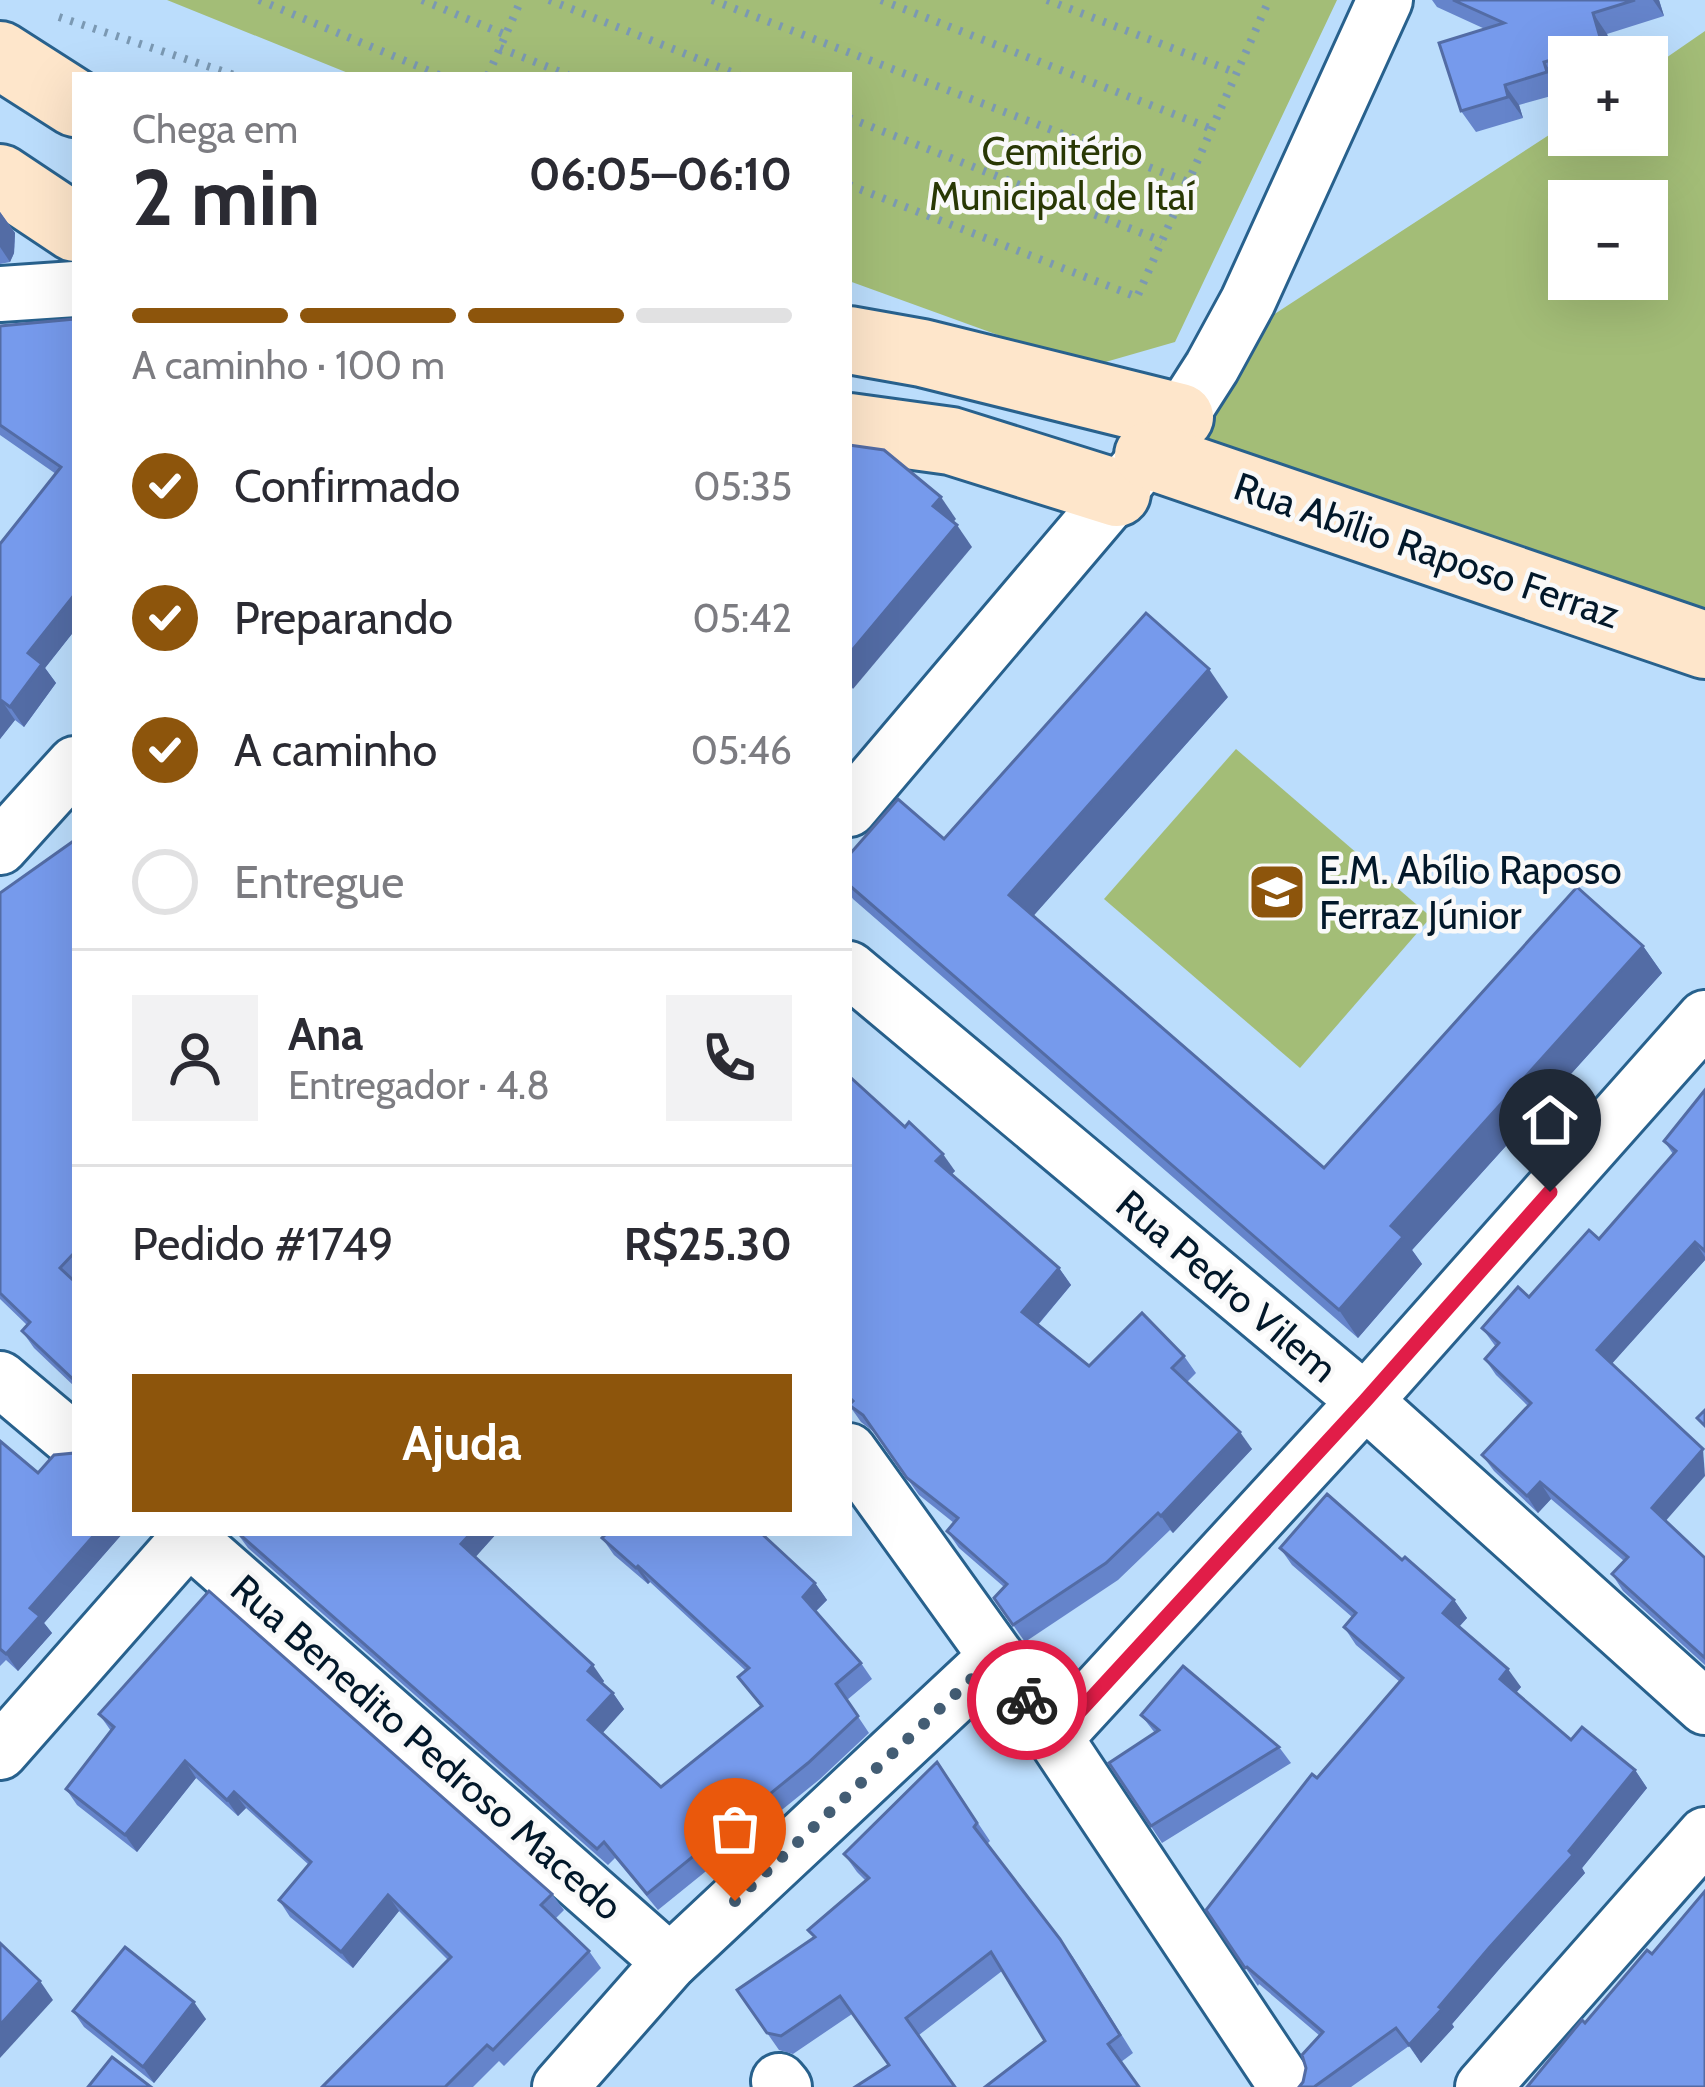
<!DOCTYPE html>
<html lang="pt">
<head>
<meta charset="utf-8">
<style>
  :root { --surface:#fff; --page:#f2f2f3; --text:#2b2b33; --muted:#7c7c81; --line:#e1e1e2; --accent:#8d550c }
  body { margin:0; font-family:Cabin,sans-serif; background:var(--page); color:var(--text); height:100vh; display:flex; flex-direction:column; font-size:45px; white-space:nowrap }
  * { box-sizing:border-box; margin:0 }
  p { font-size:39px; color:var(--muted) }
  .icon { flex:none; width:66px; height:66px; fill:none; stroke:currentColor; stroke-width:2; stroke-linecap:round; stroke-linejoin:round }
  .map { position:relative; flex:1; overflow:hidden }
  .panel { position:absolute; left:72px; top:72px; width:780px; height:1464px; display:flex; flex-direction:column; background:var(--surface); border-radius:0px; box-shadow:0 12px 48px #0002 }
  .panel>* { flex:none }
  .controls { position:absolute; left:1548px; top:36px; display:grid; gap:24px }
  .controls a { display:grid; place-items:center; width:120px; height:120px; border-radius:0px; background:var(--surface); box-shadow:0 12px 48px #0002; font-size:60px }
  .pin { position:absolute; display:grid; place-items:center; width:102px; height:102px; color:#fff; margin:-123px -51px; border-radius:50% 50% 50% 0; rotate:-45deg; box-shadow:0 0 12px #0007 }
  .pin .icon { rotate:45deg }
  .courier { position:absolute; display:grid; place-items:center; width:120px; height:120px; margin:-60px; border:9px solid #e11d48; border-radius:50%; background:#fff; color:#222; box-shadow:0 3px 15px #0007 }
  .head em { font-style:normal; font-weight:700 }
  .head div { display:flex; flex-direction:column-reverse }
  .head { display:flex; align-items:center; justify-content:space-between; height:204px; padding:0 60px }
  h1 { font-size:78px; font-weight:700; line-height:90px }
  .bar { display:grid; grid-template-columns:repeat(4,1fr); gap:18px 12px; align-content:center; height:144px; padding:0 60px }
  .bar i { height:15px; border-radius:9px; background:var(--line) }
  .bar .current { background:var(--accent) }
  .bar p { grid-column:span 4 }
  .line { display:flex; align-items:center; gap:30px; padding:0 60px; border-top:3px solid var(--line) }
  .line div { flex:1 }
  .round { display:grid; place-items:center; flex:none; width:126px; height:126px; border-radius:0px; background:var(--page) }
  ol { padding:0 60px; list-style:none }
  li { display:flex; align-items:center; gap:36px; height:132px }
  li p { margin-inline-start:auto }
  li .icon { padding:12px; border-radius:50%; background:var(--accent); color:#fff; stroke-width:4 }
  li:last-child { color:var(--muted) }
  li i { width:66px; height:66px; border:6px solid var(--line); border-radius:50% }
  .button { display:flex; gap:24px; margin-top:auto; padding:24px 60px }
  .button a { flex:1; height:138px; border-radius:0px; background:var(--accent); color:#fff; font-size:48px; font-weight:700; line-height:138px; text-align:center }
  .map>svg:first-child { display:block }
</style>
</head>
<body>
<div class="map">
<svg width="1705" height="2087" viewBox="0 0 1705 2087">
  <rect width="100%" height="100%" fill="#bbddfc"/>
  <!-- green -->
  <g fill="#a3bd77" fill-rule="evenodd">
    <path d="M 167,0 L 1337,0 L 1175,342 L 1102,363 L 1031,347 L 849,281 L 849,75 L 353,75 Z"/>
    <path d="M 1705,31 L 1705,615 L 1193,433 L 1256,326 L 1569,122 L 1569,135 L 1647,135 L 1647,71 ZM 1569,201 L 1647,201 L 1647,279 L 1569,279 Z"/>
    <path d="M 1236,749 L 1431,917 L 1300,1068 L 1104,899 Z"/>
  </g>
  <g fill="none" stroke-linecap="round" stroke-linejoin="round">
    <defs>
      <g id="street">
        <path d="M 0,294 L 75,289"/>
        <path d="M 849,809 L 1117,493 L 1180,417 L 1212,367 L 1248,301 L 1385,0"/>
        <path d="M 0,847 L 75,764"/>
        <path d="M 849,969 L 1365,1401 L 1705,1707"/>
        <path d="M 0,1379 L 75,1442"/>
        <path d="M 849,1451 L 1055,1738 L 1287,2087"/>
        <path d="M 183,1533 L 670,1962"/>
        <path d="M 1055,1738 L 1365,1401 L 1705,1018"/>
        <path d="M 0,1752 L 193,1533"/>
        <path d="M 779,2081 L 784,2087"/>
        <path d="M 560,2087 L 670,1962 L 995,1658"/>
        <path d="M 1483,2087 L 1705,1835"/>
      </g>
      <g id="secondary">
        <path d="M 0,55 L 75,103"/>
        <path d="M 0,178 L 75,228"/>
        <path d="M 849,340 L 922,353 L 1180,417"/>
        <path d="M 849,427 L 951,441 L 1117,493"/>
        <path d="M 1148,455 L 1705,645"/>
      </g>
    </defs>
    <!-- street casing -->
    <use href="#street" stroke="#28618d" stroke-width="60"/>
    <!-- secondary casing -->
    <use href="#secondary" stroke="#28618d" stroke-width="72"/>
    <!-- path -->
    <g stroke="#7b99b3" stroke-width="8" stroke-dasharray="3 9" stroke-linecap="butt">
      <path d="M 259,0 L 439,75"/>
      <path d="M 422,0 L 506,35"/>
      <path d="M 549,0 L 739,75"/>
      <path d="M 712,0 L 1188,182"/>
      <path d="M 881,0 L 1212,129"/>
      <path d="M 1047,0 L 1237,73"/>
      <path d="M 59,17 L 234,75"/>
      <path d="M 500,48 L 568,75"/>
      <path d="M 488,75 L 521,0"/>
      <path d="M 849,118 L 1162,241"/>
      <path d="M 849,185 L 1137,297 L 1269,0"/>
    </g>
    <!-- street -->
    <use href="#street" stroke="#fff" stroke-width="54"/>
    <!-- secondary -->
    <use href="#secondary" stroke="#fee6cb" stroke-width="66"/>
  </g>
  <!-- wall -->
  <g fill="#6584cb">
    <path d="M 1432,0 L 1659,0 L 1664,16 L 1607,34 L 1615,57 L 1569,57 L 1569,80 L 1559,83 L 1562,93 L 1519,105 L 1523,118 L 1476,132 L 1461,111 L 1485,29 L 1437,7 Z"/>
    <path d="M 0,212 L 15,233 L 14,253 L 10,262 L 0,264 Z"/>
    <path d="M 75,319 L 75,630 L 45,668 L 56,683 L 24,727 L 15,720 L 0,739 L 0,544 L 56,474 L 0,435 L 0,326 Z"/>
    <path d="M 1228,697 L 1033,916 L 1324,1168 L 1643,946 L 1662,973 L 1412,1250 L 1422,1264 L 1358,1338 L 853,899 L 849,893 L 849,855 L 944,839 Z"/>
    <path d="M 75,840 L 75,1387 L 34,1348 L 22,1331 L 27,1325 L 0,1299 L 0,893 Z"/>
    <path d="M 849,1076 L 955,1171 L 952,1174 L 1059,1268 L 1071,1285 L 1038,1325 L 1089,1366 L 1184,1356 L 1196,1373 L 1187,1382 L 1252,1449 L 1173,1533 L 1170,1530 L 1118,1580 L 1025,1642 L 994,1598 L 1004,1587 L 959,1548 L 947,1531 L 954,1523 L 919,1495 L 875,1433 L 861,1422 L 849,1405 Z"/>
    <path d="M 1705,1090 L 1705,1260 L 1612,1363 L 1666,1521 L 1705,1558 L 1705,1665 L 1623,1591 L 1612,1574 L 1624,1561 L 1551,1499 L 1538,1513 L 1494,1471 L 1482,1455 L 1528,1406 L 1496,1375 L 1485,1359 L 1496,1347 L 1482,1328 L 1529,1297 L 1599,1239 L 1673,1154 L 1664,1141 Z"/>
    <path d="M 0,1441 L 75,1533 L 123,1533 L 44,1623 L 52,1633 L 18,1671 L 6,1660 L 0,1666 Z"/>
    <path d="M 237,1533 L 497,1533 L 475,1557 L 604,1681 L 602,1684 L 613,1693 L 624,1709 L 602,1733 L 661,1787 L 761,1707 L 738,1677 L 746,1671 L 650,1582 L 648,1584 L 614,1555 L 602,1538 L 815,1583 L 827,1600 L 816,1611 L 861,1663 L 872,1679 L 847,1700 L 869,1733 L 820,1779 L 658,1910 L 615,1858 L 608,1865 L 248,1548 Z"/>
    <path d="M 1280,1548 L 1402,1560 L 1454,1600 L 1467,1618 L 1459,1627 L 1521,1687 L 1516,1693 L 1571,1740 L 1635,1770 L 1647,1788 L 1582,1868 L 1585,1873 L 1502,1966 L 1452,2024 L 1454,2027 L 1421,2063 L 1409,2046 L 1351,2087 L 1299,2087 L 1303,2082 L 1320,2036 L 1259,1984 L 1258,1986 L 1206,1910 L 1400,1682 L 1356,1645 L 1344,1627 L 1352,1617 L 1292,1565 Z"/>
    <path d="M 99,1714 L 552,1894 L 564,1910 L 555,1919 L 589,1951 L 601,1968 L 504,2066 L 499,2061 L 473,2087 L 322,2087 L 448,1960 L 399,1911 L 353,1968 L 290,1917 L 279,1900 L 309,1865 L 246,1808 L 238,1816 L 196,1778 L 137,1852 L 77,1805 L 66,1789 L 111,1731 Z"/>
    <path d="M 1141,1715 L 1279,1747 L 1291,1763 L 1162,1843 L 1109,1763 L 1155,1733 Z"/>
    <path d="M 937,1762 L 990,1841 L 987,1844 L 1073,1957 L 1133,2053 L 1121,2062 L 1045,2041 L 1002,1971 L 919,2035 L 889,2065 L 852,2014 L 793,2054 L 779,2050 L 737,1990 L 814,1938 L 866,1881 L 857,1872 L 844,1854 Z"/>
    <path d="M 73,2011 L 206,2019 L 154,2083 L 84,2027 Z"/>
  </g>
  <!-- shaded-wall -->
  <g fill="#536ca5">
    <path d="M 1653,0 L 1659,0 L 1664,16 Z"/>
    <path d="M 1593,13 L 1607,34 L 1615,57 L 1600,37 Z"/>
    <path d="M 1544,62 L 1559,83 L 1562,93 L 1547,72 Z"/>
    <path d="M 1505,85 L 1519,105 L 1523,118 L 1508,97 Z"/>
    <path d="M 0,212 L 15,233 L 14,253 L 10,262 L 0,247 Z"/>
    <path d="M 941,497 L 956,519 L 948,528 L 933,506 Z"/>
    <path d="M 957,525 L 972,547 L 853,689 L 849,683 L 849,654 Z"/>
    <path d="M 75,594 L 75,630 L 45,668 L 56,683 L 24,727 L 10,707 L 28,653 Z"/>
    <path d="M 1209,669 L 1228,697 L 1028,922 L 1009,895 Z"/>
    <path d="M 2,701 L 15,720 L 0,739 L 0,703 Z"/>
    <path d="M 1643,946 L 1662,973 L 1412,1250 L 1422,1264 L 1358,1338 L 1339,1310 L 1391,1226 Z"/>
    <path d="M 943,1154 L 955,1171 L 948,1178 L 936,1161 Z"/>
    <path d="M 1695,1242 L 1705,1257 L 1705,1260 L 1609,1367 L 1597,1350 Z"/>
    <path d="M 1059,1268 L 1071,1285 L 1034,1329 L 1022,1312 Z"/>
    <path d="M 1240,1432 L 1252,1449 L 1173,1533 L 1161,1516 Z"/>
    <path d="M 1703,1449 L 1705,1476 L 1663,1524 L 1652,1508 Z"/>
    <path d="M 1540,1482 L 1551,1499 L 1538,1513 L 1527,1496 Z"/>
    <path d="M 96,1533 L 123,1533 L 44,1623 L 52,1633 L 18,1671 L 6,1654 L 30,1608 Z"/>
    <path d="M 471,1533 L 497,1533 L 472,1561 L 461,1544 Z"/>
    <path d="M 638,1566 L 650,1582 L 648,1584 L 636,1568 Z"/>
    <path d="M 815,1583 L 827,1600 L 814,1613 L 803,1597 Z"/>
    <path d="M 1454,1600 L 1467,1618 L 1455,1631 L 1443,1613 Z"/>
    <path d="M 593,1665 L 604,1681 L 599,1687 L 588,1671 Z"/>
    <path d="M 1508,1669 L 1521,1687 L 1513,1696 L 1500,1679 Z"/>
    <path d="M 613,1693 L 624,1709 L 600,1736 L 588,1720 Z"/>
    <path d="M 185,1761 L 196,1778 L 137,1852 L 125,1835 Z"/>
    <path d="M 1635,1770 L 1647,1788 L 1582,1868 L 1585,1873 L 1502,1966 L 1452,2024 L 1454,2027 L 1421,2063 L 1409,2045 Z"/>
    <path d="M 234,1792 L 246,1808 L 238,1816 L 227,1800 Z"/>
    <path d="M 388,1895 L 399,1911 L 353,1968 L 341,1952 Z"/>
    <path d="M 40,1981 L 53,2000 L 0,2058 L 0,2025 Z"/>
    <path d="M 194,2002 L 206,2019 L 154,2083 L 143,2067 Z"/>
  </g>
  <!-- building -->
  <g fill="#769aec" stroke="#536ca5" stroke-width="3">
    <path d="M 1453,0 L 1635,0 L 1593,13 L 1600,37 L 1580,43 L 1582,51 L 1544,62 L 1547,72 L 1505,85 L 1508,97 L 1461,111 L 1439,43 L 1504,23 Z"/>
    <path d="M 75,319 L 75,594 L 28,653 L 42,664 L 10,707 L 2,701 L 0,703 L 0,544 L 61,467 L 0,425 L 0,326 Z"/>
    <path d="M 849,445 L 884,450 L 941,497 L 933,506 L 957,525 L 849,654 Z"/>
    <path d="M 1146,613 L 1209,669 L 1009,895 L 1324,1168 L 1577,887 L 1643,946 L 1391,1226 L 1403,1237 L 1339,1310 L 849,885 L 849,855 L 898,799 L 944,839 Z"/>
    <path d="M 75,840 L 75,1252 L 60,1268 L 75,1282 L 75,1381 L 22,1331 L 30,1322 L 0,1293 L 0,893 Z"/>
    <path d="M 849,1076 L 905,1127 L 909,1122 L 943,1154 L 936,1161 L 1059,1268 L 1022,1312 L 1089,1366 L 1142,1313 L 1184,1356 L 1172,1368 L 1240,1432 L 1161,1516 L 1158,1513 L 1106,1563 L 1013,1625 L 994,1598 L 1007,1584 L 947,1531 L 958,1518 L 907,1478 L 863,1415 L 849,1405 L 853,1401 L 849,1397 Z"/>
    <path d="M 1705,1090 L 1705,1251 L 1695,1242 L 1597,1350 L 1703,1449 L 1652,1508 L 1705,1558 L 1705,1658 L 1612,1574 L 1628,1557 L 1540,1482 L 1527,1496 L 1482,1455 L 1531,1403 L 1485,1359 L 1499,1343 L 1482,1328 L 1518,1287 L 1529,1297 L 1589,1230 L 1599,1239 L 1676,1151 L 1664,1141 Z"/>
    <path d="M 1705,1410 L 1705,1426 L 1697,1418 Z"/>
    <path d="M 0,1441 L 38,1473 L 54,1455 L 75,1453 L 75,1533 L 96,1533 L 30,1608 L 40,1616 L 6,1654 L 0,1649 Z"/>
    <path d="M 1327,1494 L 1402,1560 L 1405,1557 L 1454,1600 L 1443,1613 L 1508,1669 L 1500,1679 L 1571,1740 L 1582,1727 L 1635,1770 L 1569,1851 L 1573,1855 L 1489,1948 L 1439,2007 L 1442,2009 L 1409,2045 L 1396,2028 L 1314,2087 L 1299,2087 L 1303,2082 L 1306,2068 L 1302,2055 L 1323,2032 L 1247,1967 L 1245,1968 L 1206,1910 L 1312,1774 L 1317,1778 L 1403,1678 L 1344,1627 L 1356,1613 L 1280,1548 Z"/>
    <path d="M 238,1533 L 471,1533 L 461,1544 L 593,1665 L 588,1671 L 613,1693 L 588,1720 L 661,1787 L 762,1706 L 738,1677 L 749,1668 L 638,1566 L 636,1568 L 602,1538 L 607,1533 L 761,1533 L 815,1583 L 803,1597 L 861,1663 L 836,1684 L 858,1716 L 808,1763 L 647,1894 L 604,1842 L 597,1849 Z"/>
    <path d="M 209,1591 L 552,1894 L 541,1905 L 589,1951 L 493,2050 L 487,2045 L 445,2087 L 322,2087 L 451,1957 L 388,1895 L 341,1952 L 279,1900 L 311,1862 L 234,1792 L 227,1800 L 185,1761 L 125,1835 L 66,1789 L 114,1727 L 99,1714 Z"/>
    <path d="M 1183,1666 L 1279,1747 L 1151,1826 L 1109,1763 L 1159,1730 L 1141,1715 Z"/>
    <path d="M 937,1762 L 977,1823 L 974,1827 L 1060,1939 L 1120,2035 L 1108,2044 L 1139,2087 L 985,2087 L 1045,2041 L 991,1952 L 906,2018 L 955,2087 L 855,2087 L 889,2065 L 840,1996 L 781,2036 L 767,2033 L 737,1990 L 815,1937 L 808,1930 L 869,1878 L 844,1854 Z"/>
    <path d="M 1705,1891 L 1705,2087 L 1527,2087 L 1582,2020 L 1585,2023 L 1647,1950 L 1652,1954 Z"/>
    <path d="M 0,1943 L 40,1981 L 0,2025 Z"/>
    <path d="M 125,1947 L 194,2002 L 143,2067 L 73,2011 Z"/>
    <path d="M 112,2057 L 151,2087 L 88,2087 Z"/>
  </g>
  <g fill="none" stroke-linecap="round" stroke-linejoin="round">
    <!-- done -->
    <path stroke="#435d74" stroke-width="12" stroke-dasharray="0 21.6" d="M 735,1901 L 994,1658 L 1027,1700"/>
    <!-- route -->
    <path stroke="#e11d48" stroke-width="15" d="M 1027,1700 L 1055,1738 L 1365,1401 L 1550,1192"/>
  </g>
  <!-- icons -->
  <defs>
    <symbol id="school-square" viewBox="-11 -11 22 22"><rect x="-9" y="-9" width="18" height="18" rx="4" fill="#8d550c" stroke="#f9f9f9"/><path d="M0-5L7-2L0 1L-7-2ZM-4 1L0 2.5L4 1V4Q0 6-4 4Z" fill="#fff"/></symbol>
  </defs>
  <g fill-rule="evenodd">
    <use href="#school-square" x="1244" y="859" width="66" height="66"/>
  </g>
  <g text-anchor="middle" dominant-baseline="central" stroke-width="9" stroke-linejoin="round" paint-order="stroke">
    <!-- park labels -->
    <g font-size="39" fill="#293804" stroke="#f9f9f9">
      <text x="1062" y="151">Cemitério<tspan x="1062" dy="45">Municipal de Itaí</tspan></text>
    </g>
    <!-- street labels -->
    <g font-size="39" fill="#02182a" stroke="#f9f9f9">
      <text transform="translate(1427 550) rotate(19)">Rua Abílio Raposo Ferraz</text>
      <text transform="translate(1227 1286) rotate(40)">Rua Pedro Vilem</text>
      <text transform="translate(427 1747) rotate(41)">Rua Benedito Pedroso Macedo</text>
    </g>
    <!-- poi labels -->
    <g font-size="39" fill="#02182a" stroke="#f9f9f9" text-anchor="start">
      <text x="1319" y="870">E.M. Abílio Raposo<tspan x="1319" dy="45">Ferraz Júnior</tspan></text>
    </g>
  </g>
</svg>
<div class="controls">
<a>+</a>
<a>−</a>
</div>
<div class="pin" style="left:735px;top:1901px;background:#ea580c"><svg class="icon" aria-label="bag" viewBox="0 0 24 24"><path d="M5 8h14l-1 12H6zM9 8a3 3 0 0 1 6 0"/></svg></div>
<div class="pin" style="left:1550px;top:1192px;background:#1f2937"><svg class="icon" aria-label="home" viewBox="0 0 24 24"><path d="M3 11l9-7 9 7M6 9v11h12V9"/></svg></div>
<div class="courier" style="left:1027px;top:1700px"><svg class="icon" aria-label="bike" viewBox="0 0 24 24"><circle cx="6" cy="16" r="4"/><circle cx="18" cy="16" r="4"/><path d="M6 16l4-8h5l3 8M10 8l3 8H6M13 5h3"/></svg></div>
<section class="panel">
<div class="head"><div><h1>2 min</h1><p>Chega em</p></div><em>06:05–06:10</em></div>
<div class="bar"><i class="current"></i><i class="current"></i><i class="current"></i><i></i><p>A caminho · 100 m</p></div>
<ol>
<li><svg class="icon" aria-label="check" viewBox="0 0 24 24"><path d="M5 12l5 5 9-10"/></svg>Confirmado<p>05:35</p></li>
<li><svg class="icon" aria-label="check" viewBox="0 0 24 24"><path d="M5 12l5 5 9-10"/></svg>Preparando<p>05:42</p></li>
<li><svg class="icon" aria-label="check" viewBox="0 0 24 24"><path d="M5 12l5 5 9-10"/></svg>A caminho<p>05:46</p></li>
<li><i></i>Entregue</li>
</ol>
<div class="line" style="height:216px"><a class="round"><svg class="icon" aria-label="person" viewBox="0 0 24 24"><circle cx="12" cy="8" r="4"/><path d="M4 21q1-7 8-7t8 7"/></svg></a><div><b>Ana</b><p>Entregador · 4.8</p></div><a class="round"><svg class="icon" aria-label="phone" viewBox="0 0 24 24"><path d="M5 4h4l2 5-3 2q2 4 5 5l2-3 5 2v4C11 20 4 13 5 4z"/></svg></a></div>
<div class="line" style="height:156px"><div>Pedido #1749</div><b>R$25.30</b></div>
<div class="button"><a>Ajuda</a></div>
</section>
</div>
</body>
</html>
